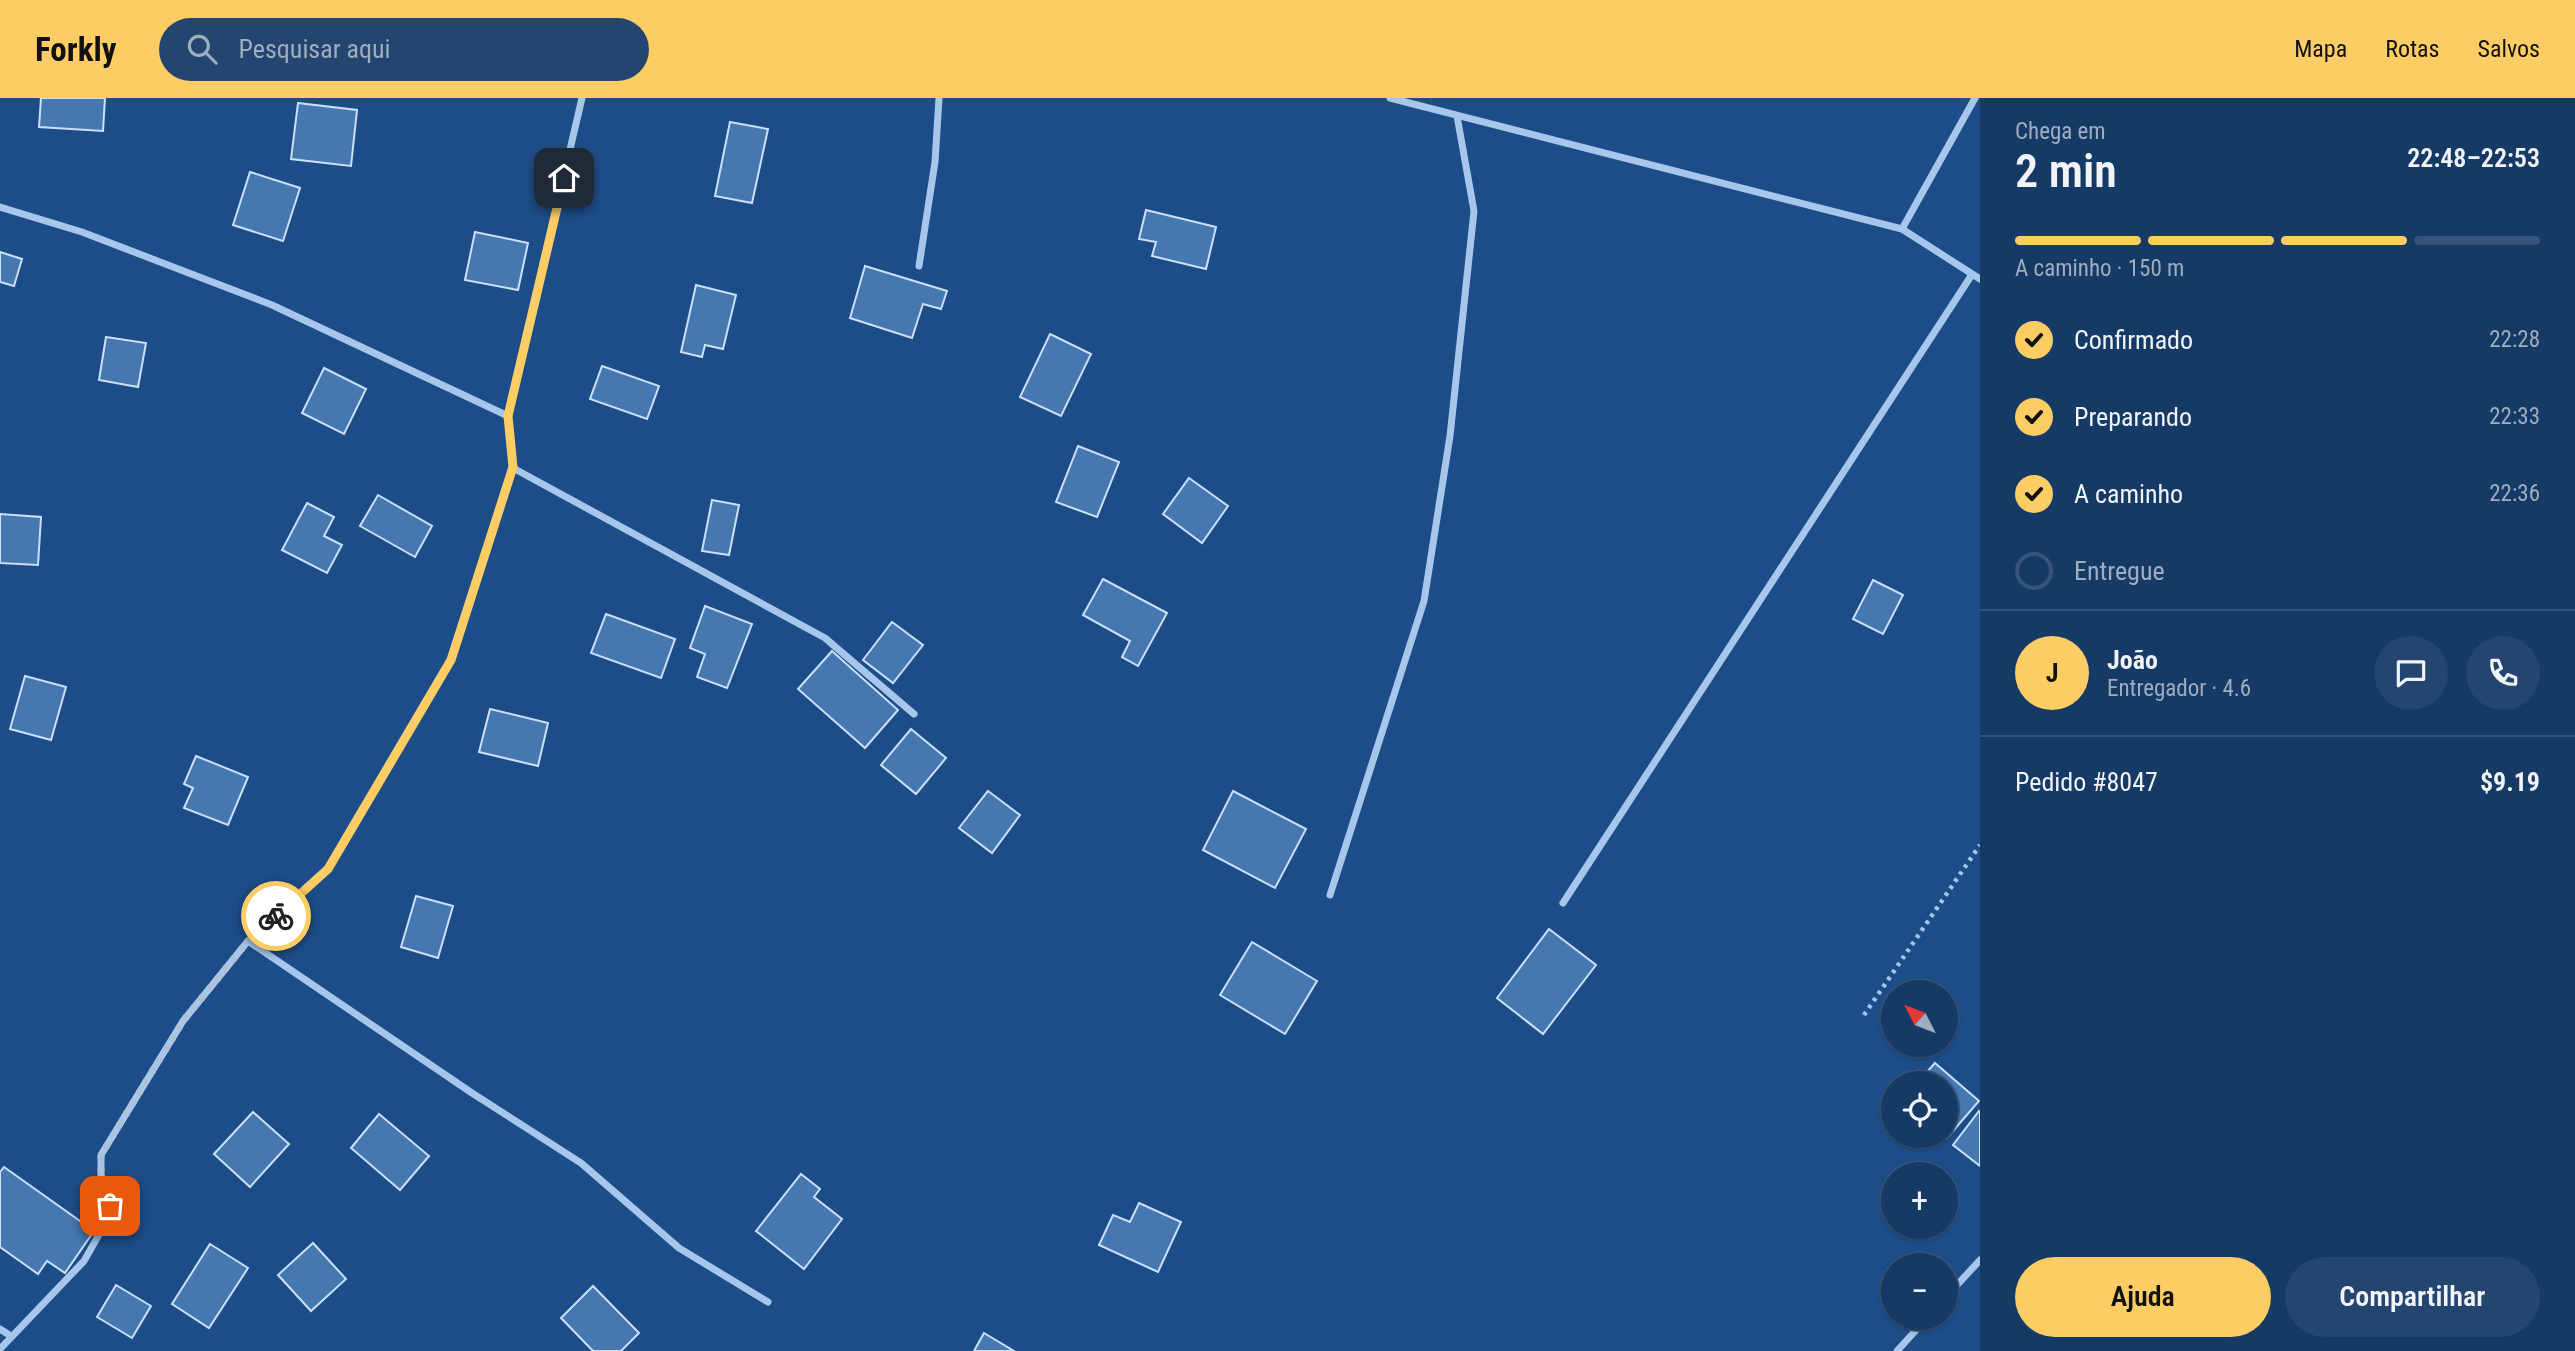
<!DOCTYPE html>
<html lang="pt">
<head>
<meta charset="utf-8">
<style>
  :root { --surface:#163a66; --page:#23456f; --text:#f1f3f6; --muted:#9eadbf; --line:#35547a; --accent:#fccd64 }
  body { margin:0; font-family:"Roboto Condensed",sans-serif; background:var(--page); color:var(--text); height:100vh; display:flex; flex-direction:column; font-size:26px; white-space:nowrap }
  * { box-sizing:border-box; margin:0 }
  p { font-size:23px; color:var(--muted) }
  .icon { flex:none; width:38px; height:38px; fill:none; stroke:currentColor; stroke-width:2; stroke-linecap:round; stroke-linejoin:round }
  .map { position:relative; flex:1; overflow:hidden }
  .drawer { display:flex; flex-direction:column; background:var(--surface); width:595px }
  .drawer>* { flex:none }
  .needle { width:46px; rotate:312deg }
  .buttons { position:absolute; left:1881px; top:882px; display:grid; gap:14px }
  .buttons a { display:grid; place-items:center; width:77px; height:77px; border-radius:50%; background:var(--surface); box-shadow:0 2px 5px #0004,0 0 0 2px var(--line); font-size:35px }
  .pin { position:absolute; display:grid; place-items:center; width:60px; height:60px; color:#fff; margin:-30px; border-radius:14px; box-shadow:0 4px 10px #0006 }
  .courier { position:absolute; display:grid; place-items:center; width:70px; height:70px; margin:-35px; border:5px solid #fccd64; border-radius:50%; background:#fff; color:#222; box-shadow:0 2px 9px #0007 }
  .overview em { font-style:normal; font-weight:600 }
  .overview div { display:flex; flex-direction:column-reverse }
  .overview { display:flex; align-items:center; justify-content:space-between; height:119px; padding:0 35px }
  h1 { font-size:46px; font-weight:600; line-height:52px }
  .bar { display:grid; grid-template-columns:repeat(4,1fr); gap:10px 7px; align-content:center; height:84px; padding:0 35px }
  .bar i { height:9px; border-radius:5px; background:var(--line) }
  .bar .selected { background:var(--accent) }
  .bar p { grid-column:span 4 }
  .line { display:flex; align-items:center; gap:18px; padding:0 35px; border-top:2px solid var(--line) }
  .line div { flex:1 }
  .round { display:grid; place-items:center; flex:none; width:74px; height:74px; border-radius:37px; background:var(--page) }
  ol { padding:0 35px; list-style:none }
  li { display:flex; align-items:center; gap:21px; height:77px }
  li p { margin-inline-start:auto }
  li .icon { padding:7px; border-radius:50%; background:var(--accent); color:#111; stroke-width:4 }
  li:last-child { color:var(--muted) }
  li i { width:38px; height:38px; border:4px solid var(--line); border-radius:50% }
  .cta { display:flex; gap:14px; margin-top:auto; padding:14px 35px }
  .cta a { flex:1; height:80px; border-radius:42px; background:var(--accent); color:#111; font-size:28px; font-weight:600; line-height:80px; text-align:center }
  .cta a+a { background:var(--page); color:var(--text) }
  header { display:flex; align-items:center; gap:42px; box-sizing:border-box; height:98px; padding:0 35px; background:var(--accent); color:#111 }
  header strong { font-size:33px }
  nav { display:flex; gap:38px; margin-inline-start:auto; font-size:24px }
  .search { width:490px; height:63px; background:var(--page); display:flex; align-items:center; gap:18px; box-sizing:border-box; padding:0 24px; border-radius:38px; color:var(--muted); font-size:26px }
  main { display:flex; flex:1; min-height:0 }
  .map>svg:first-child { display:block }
</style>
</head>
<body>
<header>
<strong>Forkly</strong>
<div class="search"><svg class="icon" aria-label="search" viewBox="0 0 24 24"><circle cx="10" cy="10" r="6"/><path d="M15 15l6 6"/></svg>Pesquisar aqui</div>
<nav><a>Mapa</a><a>Rotas</a><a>Salvos</a></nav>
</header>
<main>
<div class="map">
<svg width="1980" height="1253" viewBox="0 0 1980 1253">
  <rect width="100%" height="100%" fill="#1d4d88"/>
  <!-- building -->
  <g fill="#4577b1" stroke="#cbe0f8" stroke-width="2">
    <path d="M 41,0 L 105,0 L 103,33 L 39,29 Z"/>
    <path d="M 298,5 L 357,12 L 351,68 L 291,61 Z"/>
    <path d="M 730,24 L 768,31 L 752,105 L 715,98 Z"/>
    <path d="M 250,74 L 300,90 L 283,143 L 233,127 Z"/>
    <path d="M 1146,112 L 1216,129 L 1206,171 L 1152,158 L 1156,144 L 1139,141 Z"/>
    <path d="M 475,134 L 528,145 L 518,192 L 465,182 Z"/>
    <path d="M 0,154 L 22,161 L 14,188 L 0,184 Z"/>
    <path d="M 865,168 L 947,193 L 941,211 L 923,206 L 912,240 L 850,220 Z"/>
    <path d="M 696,187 L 736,197 L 723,251 L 705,247 L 702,259 L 681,254 Z"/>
    <path d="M 1050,236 L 1091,256 L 1061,318 L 1020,299 Z"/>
    <path d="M 106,239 L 146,245 L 138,289 L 99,282 Z"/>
    <path d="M 602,268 L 659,288 L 647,321 L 590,301 Z"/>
    <path d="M 324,270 L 366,291 L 344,336 L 302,315 Z"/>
    <path d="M 1078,348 L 1119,364 L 1097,419 L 1056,404 Z"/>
    <path d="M 1189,380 L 1228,408 L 1202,445 L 1163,416 Z"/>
    <path d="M 378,397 L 432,428 L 415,459 L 360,428 Z"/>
    <path d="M 712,402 L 739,407 L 729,457 L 702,453 Z"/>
    <path d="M 307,405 L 334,419 L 324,438 L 342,447 L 327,475 L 282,452 Z"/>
    <path d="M 0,416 L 41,419 L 38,467 L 0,465 Z"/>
    <path d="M 1103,481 L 1167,515 L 1138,568 L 1122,559 L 1130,543 L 1083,517 Z"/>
    <path d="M 1873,482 L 1903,497 L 1883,536 L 1853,521 Z"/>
    <path d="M 705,508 L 752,526 L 727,590 L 697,579 L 705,556 L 690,550 Z"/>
    <path d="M 606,516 L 675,541 L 661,580 L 591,555 Z"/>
    <path d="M 892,524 L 923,547 L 893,585 L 863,562 Z"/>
    <path d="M 832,553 L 898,612 L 865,650 L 798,591 Z"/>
    <path d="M 25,578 L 66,589 L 51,642 L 10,631 Z"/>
    <path d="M 490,611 L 548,625 L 538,668 L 479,654 Z"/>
    <path d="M 911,631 L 946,660 L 916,696 L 881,667 Z"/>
    <path d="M 196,658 L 248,679 L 228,727 L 184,710 L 193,690 L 184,686 Z"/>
    <path d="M 988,693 L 1020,717 L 992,755 L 959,730 Z"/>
    <path d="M 1233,693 L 1306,731 L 1275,790 L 1203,752 Z"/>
    <path d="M 416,798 L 453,808 L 438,860 L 401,849 Z"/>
    <path d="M 1549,831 L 1596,867 L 1543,936 L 1497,900 Z"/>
    <path d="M 1252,844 L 1317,883 L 1285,936 L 1220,897 Z"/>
    <path d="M 1935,965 L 1979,1003 L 1947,1040 L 1945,1038 L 1946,985 L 1917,985 Z"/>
    <path d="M 1979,1013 L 1980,1014 L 1980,1068 L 1953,1047 Z"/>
    <path d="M 253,1014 L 289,1046 L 250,1089 L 214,1056 Z"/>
    <path d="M 379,1016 L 429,1058 L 400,1092 L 351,1050 Z"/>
    <path d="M 4,1069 L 94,1133 L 65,1175 L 47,1163 L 38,1176 L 0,1149 L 0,1074 Z"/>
    <path d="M 801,1076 L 820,1091 L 814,1099 L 842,1121 L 804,1171 L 756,1133 Z"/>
    <path d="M 1139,1105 L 1181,1124 L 1158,1174 L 1099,1147 L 1113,1117 L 1130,1124 Z"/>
    <path d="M 313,1145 L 346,1181 L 311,1213 L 278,1177 Z"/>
    <path d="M 210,1146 L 248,1170 L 209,1230 L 172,1206 Z"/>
    <path d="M 116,1187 L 151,1208 L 132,1240 L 97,1219 Z"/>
    <path d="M 593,1188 L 639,1235 L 621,1253 L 593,1253 L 561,1220 Z"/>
    <path d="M 984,1235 L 1014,1253 L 974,1253 Z"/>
  </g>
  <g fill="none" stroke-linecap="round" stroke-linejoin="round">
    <!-- path -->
    <path stroke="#a6c7eb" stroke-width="4.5" stroke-dasharray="3.5 5" stroke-linecap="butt" d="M 1864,917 L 1980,747"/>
    <!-- minor -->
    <g stroke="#a6c7eb" stroke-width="7">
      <path d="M 1390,0 L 1902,131 L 1980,181"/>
      <path d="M 0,109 L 82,134 L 272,207 L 508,318"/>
      <path d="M 1902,131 L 1975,0"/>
      <path d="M 919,168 L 935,64 L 939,0"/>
      <path d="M 513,370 L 825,540 L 914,616"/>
      <path d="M 1330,797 L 1424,503 L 1450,338 L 1474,113 L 1457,18"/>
      <path d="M 1563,805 L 1971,178"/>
      <path d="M 248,843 L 472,995 L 581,1065 L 679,1150 L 768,1204"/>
      <path d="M 1946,1199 L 1980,1162"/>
      <path d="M 0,1231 L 11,1238"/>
      <path d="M 0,1251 L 84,1163 L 105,1126 L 110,1108 L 101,1077 L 101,1057 L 183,923 L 248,843 L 328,770 L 451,562 L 513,370 L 508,318 L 582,0"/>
      <path d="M 1897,1253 L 1927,1220"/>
    </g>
  </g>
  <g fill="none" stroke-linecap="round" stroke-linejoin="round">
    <!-- done -->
    <path stroke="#b0c1d5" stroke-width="7" stroke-dasharray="0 12.6" d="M 110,1108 L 101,1077 L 101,1057 L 183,923 L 248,843 L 276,818"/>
    <!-- route -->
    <path stroke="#fccd64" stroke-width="9" d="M 276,818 L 328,771 L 451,562 L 513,369 L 508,318 L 564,80"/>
  </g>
</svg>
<div class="buttons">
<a><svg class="needle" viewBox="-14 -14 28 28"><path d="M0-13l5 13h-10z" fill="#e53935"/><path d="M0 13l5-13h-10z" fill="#9eadbf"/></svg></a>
<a><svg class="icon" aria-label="locate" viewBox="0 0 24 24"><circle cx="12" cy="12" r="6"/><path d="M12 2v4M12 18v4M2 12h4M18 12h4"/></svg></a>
<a>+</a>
<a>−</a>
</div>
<div class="pin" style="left:110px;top:1108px;background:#ea580c"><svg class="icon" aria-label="bag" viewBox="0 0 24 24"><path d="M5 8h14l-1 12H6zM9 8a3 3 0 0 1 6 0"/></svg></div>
<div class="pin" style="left:564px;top:80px;background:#1f2937"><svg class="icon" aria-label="home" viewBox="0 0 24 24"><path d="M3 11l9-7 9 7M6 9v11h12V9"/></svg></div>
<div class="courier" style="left:276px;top:818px"><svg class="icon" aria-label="bike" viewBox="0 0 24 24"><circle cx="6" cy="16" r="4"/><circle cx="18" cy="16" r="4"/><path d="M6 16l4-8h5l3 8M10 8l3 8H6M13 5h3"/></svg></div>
</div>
<section class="drawer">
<div class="overview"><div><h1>2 min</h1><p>Chega em</p></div><em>22:48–22:53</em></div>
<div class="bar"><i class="selected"></i><i class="selected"></i><i class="selected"></i><i></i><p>A caminho · 150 m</p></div>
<ol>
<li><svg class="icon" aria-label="check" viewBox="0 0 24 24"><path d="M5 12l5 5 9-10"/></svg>Confirmado<p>22:28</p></li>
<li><svg class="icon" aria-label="check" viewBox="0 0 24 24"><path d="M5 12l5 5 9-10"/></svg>Preparando<p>22:33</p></li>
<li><svg class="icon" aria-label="check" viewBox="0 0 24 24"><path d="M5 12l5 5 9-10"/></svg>A caminho<p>22:36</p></li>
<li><i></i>Entregue</li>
</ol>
<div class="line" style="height:126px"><b class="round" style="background:var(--accent);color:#111">J</b><div><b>João</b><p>Entregador · 4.6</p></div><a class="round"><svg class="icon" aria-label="chat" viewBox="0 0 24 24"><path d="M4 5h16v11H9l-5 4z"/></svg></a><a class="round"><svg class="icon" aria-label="phone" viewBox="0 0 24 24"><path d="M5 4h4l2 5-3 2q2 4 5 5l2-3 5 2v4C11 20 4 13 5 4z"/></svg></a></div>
<div class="line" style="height:91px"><div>Pedido #8047</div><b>$9.19</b></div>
<div class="cta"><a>Ajuda</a><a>Compartilhar</a></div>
</section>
</main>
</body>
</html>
